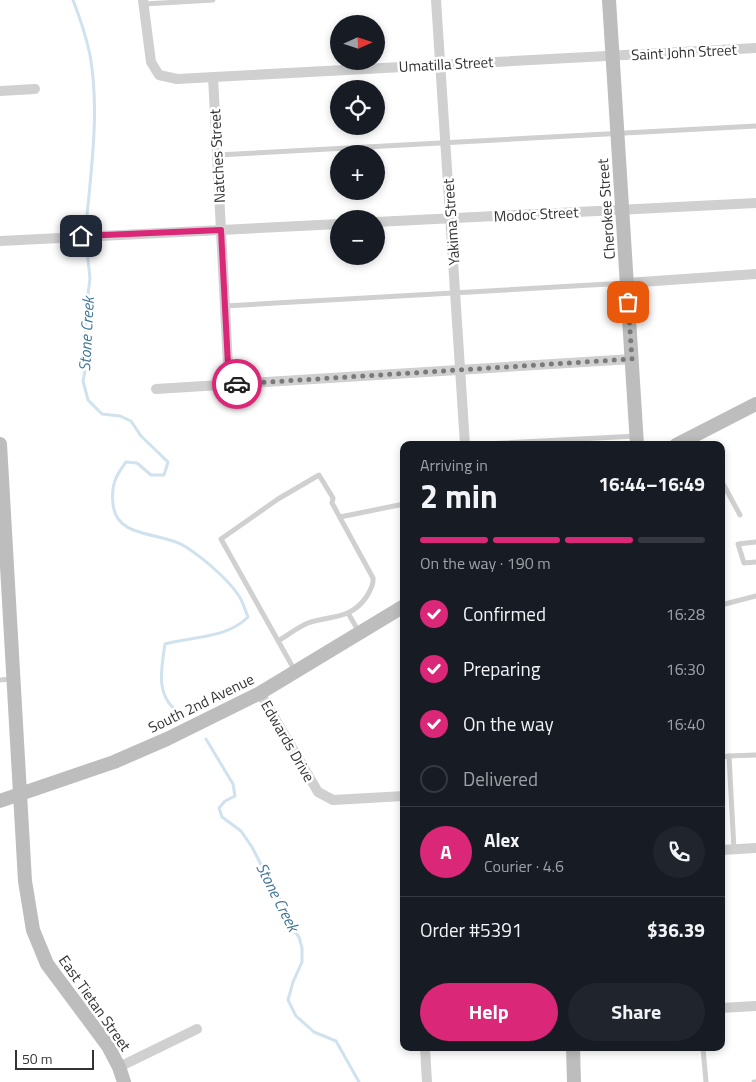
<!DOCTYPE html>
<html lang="en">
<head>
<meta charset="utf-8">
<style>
  :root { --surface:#171b24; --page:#20242c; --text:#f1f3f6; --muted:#9ea1a6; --line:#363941; --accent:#db2777 }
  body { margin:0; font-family:"Titillium Web",sans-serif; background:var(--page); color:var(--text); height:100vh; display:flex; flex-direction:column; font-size:19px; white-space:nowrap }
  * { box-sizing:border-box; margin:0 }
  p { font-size:16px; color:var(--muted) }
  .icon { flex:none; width:28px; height:28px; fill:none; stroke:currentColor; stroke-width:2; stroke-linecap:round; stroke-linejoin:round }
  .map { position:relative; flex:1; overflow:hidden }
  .details { position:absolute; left:400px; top:441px; width:325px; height:610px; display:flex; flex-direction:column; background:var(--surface); border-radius:10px; box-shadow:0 2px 8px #0003 }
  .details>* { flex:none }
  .needle { width:32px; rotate:87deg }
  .tools { position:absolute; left:330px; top:15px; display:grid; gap:10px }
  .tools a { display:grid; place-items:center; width:55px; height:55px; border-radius:50%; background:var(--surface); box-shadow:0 2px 8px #0003; font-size:25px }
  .scale { position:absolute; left:15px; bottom:12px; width:79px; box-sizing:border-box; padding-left:5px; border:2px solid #333; border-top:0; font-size:14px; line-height:18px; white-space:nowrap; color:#333; -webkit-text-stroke:4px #fff; paint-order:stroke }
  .pin { position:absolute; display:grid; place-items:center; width:42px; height:42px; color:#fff; margin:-21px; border-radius:10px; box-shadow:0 2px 8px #0006 }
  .courier { position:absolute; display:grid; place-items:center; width:50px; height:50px; margin:-25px; border:4px solid #db2777; border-radius:50%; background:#fff; color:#222; box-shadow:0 1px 6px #0007 }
  .overview em { font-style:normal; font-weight:700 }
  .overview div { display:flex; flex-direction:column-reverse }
  .overview { display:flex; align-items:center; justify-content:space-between; height:85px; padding:0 20px }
  h1 { font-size:32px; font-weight:700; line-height:38px }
  .bar { display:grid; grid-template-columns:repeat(4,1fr); gap:8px 5px; align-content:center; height:60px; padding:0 20px }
  .bar i { height:6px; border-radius:4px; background:var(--line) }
  .bar .current { background:var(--accent) }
  .bar p { grid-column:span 4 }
  .line { display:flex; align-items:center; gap:12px; padding:0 20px; border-top:1px solid var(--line) }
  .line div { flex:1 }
  .round { display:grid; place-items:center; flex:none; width:52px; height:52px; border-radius:26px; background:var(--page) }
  ol { padding:0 20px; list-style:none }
  li { display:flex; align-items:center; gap:15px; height:55px }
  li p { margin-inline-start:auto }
  li .icon { padding:5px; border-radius:50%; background:var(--accent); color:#fff; stroke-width:4 }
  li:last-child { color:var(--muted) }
  li i { width:28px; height:28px; border:2px solid var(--line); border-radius:50% }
  .primary-button { display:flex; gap:10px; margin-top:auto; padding:10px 20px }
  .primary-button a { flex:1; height:58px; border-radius:30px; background:var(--accent); color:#fff; font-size:20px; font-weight:700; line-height:58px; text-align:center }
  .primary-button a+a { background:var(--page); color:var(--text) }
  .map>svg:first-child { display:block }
</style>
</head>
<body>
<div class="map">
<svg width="756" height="1082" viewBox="0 0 756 1082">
  <rect width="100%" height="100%" fill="#fff"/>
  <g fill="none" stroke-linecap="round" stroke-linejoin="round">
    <!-- stream -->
    <g stroke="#cfe2ee" stroke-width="3">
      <path d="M 73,0 C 80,18 86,36 90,55 C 100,111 91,170 86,226"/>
      <path d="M 87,249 L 90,279 L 86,308 L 85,340 L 87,361 L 83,381 L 88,400 L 102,414 L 120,416 L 131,421 L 141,436 L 168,462 L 164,475 L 151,475 L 137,463 L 126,462 C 115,477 111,485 113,504 C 116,540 163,531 186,547 C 203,558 228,579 239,596 C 243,602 245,610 248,617 C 226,639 193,636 165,644 C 161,671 155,696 180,714"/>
      <path d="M 206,739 L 233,784 L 235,796 L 225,801 L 219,808 L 222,817 L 241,831 L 252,847 L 272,886 L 288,911 L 289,924 L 299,937 L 302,948 L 302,962 L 293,982 L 288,1000 L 296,1016 L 314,1032 L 336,1041 L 359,1082"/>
    </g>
    <!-- lane -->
    <g stroke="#d0d0d0" stroke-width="5">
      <path d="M 144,4 L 213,0"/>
      <path d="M 217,155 L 756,126"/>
      <path d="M 225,306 L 626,283"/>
      <path d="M 465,445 L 636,436"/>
      <path d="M 721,480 L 740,515"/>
      <path d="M 340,517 L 404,504"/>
      <path d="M 756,542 L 738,544 L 744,563 L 756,562"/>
      <path d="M 721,605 L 756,596"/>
      <path d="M 348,613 L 359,632"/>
      <path d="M 278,641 C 288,635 298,627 308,623 C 332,615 351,620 367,596 C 370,590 374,585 373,578 L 332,503 L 333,498 L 319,475 L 278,499 L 221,539 L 295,671"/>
      <path d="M 0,680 L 11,679"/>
      <path d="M 729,756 L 756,755"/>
      <path d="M 721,757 L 729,756 L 734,849"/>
      <path d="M 703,1048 L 706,1082"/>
      <path d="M 754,1082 L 756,1082"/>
    </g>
    <!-- street -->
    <g stroke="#d0d0d0" stroke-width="10">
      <path d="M 143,0 L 151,62 L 159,75 L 177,79 L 756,48"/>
      <path d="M 436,0 L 465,445"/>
      <path d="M 213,77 L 229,384"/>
      <path d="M 0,91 L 35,89"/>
      <path d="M 376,222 L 756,203"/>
      <path d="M 0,241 L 339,224"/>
      <path d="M 627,283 L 756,274"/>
      <path d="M 156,389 L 632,359"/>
      <path d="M 260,693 L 318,792 L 333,800 L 404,796"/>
      <path d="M 721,850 L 756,848"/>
      <path d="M 721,1008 L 756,1006"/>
      <path d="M 425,1048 L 427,1082"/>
      <path d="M 119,1067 L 197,1029"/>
    </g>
    <!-- secondary -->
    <g stroke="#bdbdbd" stroke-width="14">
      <path d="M 609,0 L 637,445"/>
      <path d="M 0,444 L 25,881 L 33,930 L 47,964 L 108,1046 L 119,1067 L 124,1082"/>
      <path d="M 676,445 L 756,404"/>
      <path d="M 0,801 L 114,762 L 167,739 L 260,693 L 404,606"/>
      <path d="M 573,1048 L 574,1082"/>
    </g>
  </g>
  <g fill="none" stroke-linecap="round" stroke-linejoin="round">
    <!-- done -->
    <path stroke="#7a7a7a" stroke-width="5" stroke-dasharray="0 9" d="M 237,384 L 632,359 L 628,302"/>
    <!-- route -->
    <path stroke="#db2777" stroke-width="6" d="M 81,236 L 221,230 L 229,384 L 237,384"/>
  </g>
  <g text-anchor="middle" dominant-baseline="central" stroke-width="5" stroke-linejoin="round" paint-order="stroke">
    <!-- street labels -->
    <g font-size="15" fill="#333" stroke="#fff">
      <text transform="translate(684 52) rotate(-3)">Saint John Street</text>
      <text transform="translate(446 64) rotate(-3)">Umatilla Street</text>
      <text transform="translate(217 156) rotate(-93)">Natches Street</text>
      <text transform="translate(606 209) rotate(-94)">Cherokee Street</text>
      <text transform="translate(536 214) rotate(-3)">Modoc Street</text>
      <text transform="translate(451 222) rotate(-94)">Yakima Street</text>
      <text transform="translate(201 703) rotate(-26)">South 2nd Avenue</text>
      <text transform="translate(288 741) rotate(60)">Edwards Drive</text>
      <text transform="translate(95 1003) rotate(55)">East Tietan Street</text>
    </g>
    <!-- water labels -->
    <g font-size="16" font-style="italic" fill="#3f7597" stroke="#fff">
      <text transform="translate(86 334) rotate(-87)">Stone Creek</text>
      <text transform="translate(278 897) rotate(63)">Stone Creek</text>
    </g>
  </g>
</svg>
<div class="tools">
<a><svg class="needle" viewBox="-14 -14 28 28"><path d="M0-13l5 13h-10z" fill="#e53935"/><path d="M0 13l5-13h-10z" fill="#9ea1a6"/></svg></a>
<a><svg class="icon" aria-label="locate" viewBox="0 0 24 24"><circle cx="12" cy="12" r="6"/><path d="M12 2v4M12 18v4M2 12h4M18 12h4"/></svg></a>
<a>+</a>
<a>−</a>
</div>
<div class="scale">50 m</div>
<div class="pin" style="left:628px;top:302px;background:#ea580c"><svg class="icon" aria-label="bag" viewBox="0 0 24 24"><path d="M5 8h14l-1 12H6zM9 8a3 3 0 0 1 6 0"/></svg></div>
<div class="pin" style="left:81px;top:236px;background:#1f2937"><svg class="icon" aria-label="home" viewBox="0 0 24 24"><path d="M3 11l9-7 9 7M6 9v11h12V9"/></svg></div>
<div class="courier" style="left:237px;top:384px"><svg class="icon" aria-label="car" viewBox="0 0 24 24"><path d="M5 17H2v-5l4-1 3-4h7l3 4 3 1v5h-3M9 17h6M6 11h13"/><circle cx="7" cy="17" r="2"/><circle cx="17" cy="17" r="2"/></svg></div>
<section class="details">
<div class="overview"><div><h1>2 min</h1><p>Arriving in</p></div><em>16:44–16:49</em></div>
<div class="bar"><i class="current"></i><i class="current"></i><i class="current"></i><i></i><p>On the way · 190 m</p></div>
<ol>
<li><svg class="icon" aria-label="check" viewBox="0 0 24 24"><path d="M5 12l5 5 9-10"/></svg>Confirmed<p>16:28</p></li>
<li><svg class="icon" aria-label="check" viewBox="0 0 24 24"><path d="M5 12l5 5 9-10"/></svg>Preparing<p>16:30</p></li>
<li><svg class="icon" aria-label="check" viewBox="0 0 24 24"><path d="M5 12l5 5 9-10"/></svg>On the way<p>16:40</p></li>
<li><i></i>Delivered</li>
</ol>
<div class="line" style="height:90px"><b class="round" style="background:var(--accent);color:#fff">A</b><div><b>Alex</b><p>Courier · 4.6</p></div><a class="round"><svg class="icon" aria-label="phone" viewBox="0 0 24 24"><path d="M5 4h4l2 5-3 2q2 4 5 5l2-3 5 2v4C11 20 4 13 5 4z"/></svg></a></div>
<div class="line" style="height:65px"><div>Order #5391</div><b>$36.39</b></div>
<div class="primary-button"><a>Help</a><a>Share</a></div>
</section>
</div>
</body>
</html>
